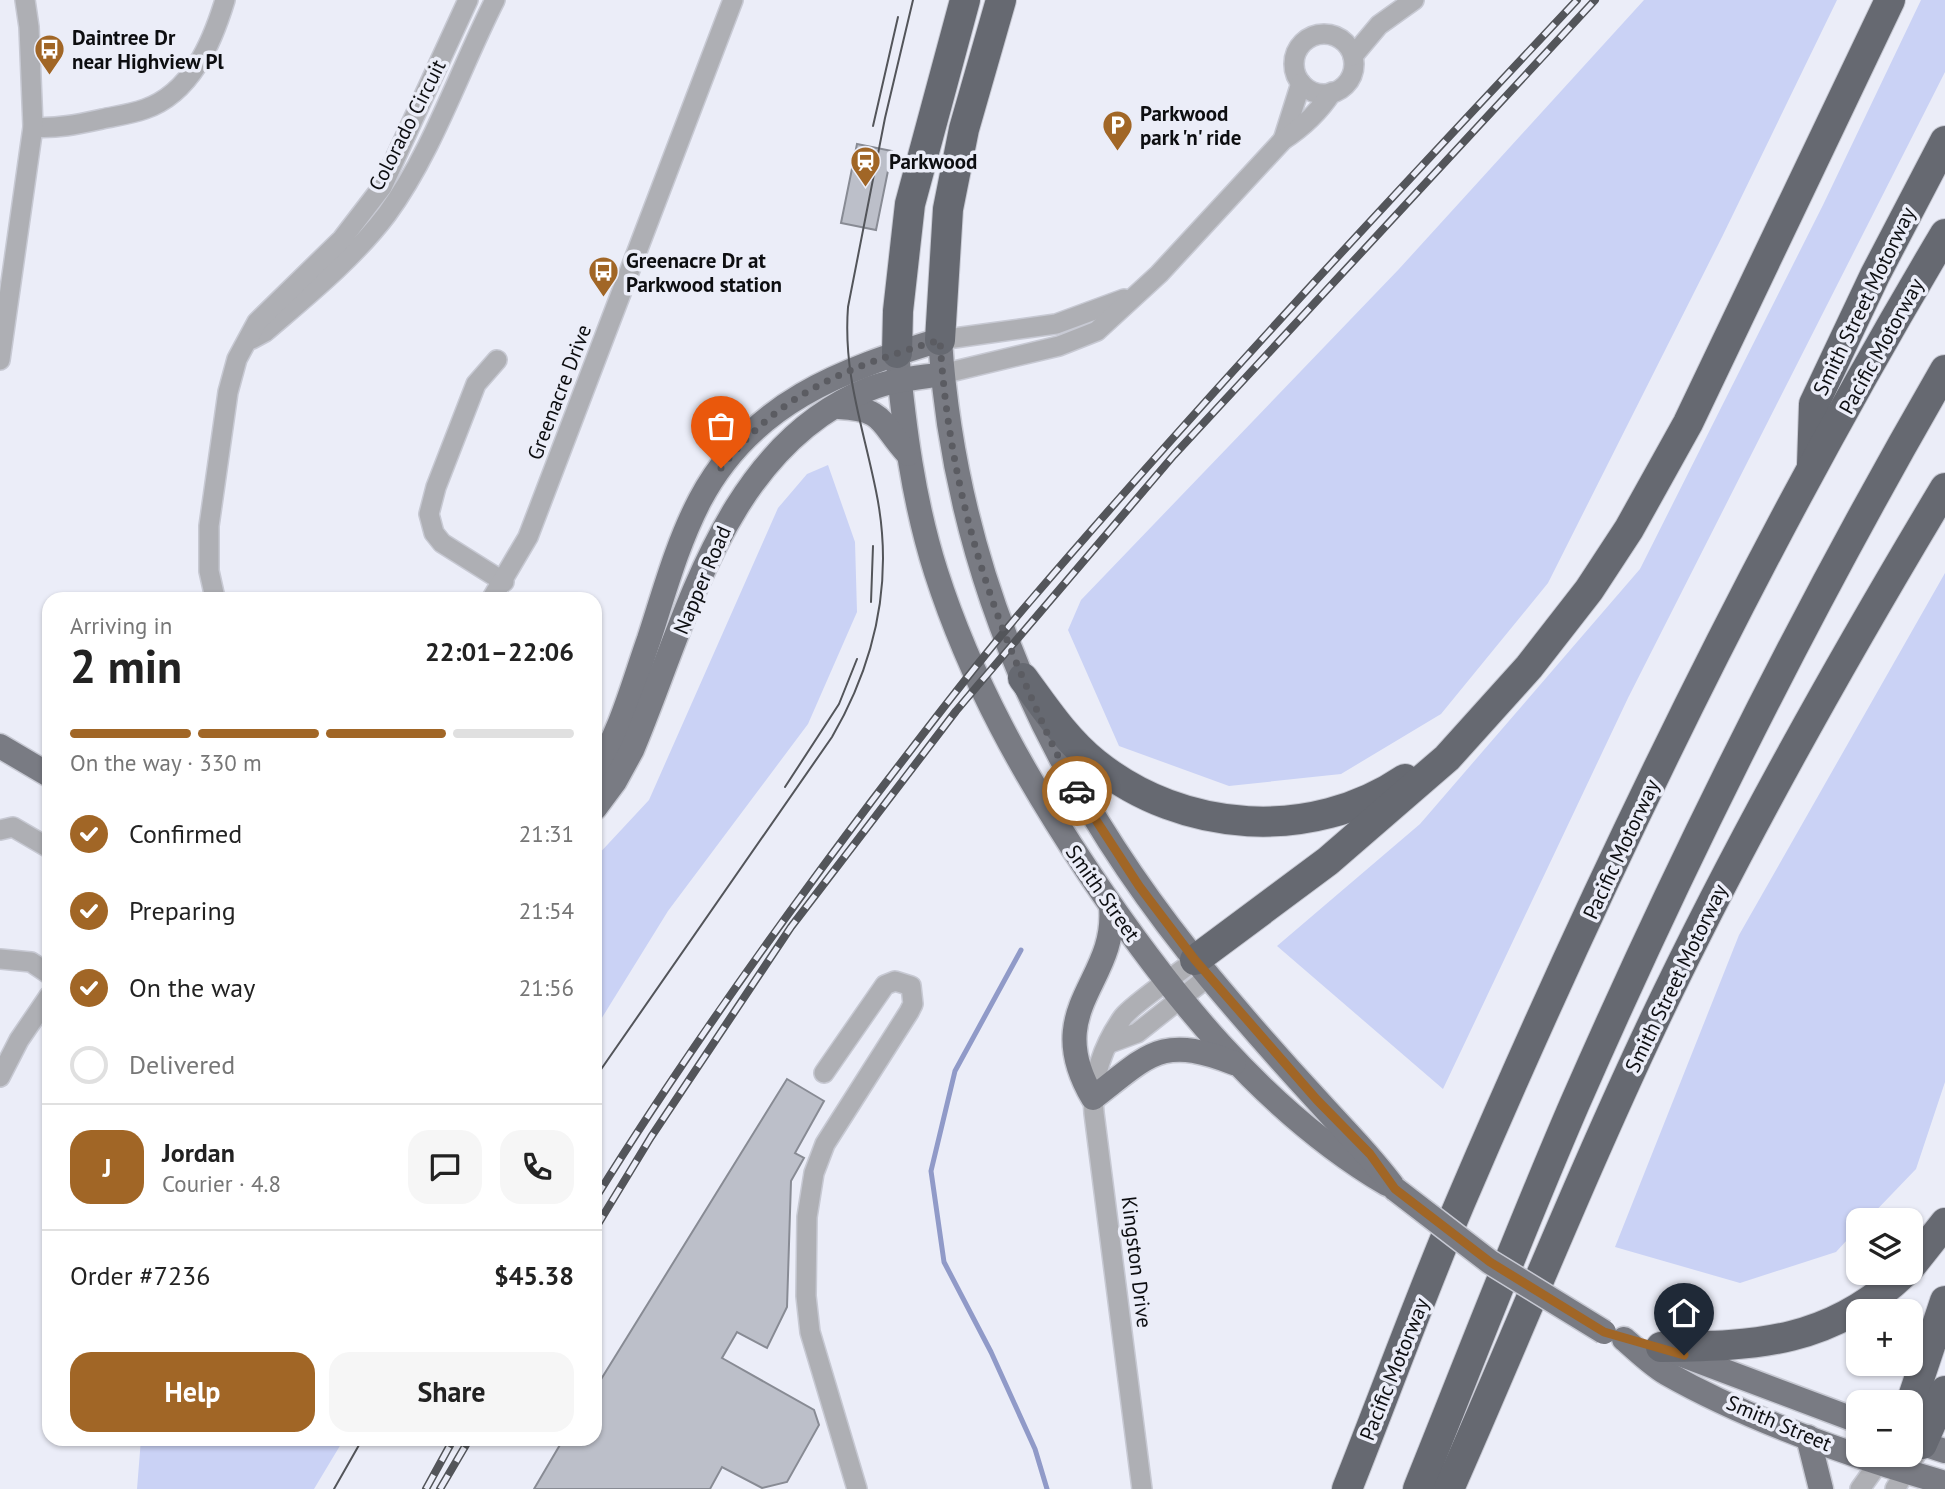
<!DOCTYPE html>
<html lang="en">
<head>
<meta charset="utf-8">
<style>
  :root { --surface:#fff; --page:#f6f6f6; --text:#222; --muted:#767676; --line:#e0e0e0; --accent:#a16626 }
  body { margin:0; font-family:"PT Sans",sans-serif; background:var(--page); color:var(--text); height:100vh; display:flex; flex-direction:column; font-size:26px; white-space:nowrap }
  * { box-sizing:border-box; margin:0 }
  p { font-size:23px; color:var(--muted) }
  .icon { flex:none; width:38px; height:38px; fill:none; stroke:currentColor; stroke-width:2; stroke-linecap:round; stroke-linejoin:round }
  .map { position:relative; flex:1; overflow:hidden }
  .panel { position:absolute; left:42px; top:592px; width:560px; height:854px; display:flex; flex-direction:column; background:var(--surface); border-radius:21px; box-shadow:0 2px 5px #0004 }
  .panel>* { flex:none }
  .tools { position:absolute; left:1846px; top:1208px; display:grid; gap:14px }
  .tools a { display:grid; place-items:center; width:77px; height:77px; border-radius:14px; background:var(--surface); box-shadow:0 2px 5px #0004; font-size:35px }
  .pin { position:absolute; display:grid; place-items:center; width:60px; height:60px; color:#fff; margin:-72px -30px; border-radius:50% 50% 50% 0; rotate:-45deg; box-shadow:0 0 7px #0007 }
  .pin .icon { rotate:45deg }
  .courier { position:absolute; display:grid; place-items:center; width:70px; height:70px; margin:-35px; border:5px solid #a16626; border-radius:50%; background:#fff; color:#222; box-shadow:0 2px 9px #0007 }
  .summary em { font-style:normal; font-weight:700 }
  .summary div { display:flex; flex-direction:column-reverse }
  .summary { display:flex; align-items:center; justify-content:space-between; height:119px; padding:0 28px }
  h1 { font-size:46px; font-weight:700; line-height:52px }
  .bar { display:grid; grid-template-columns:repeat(4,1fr); gap:10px 7px; align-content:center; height:84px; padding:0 28px }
  .bar i { height:9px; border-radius:5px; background:var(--line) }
  .bar .on { background:var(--accent) }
  .bar p { grid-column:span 4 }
  .line { display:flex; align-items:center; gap:18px; padding:0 28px; border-top:2px solid var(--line) }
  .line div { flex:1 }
  .round { display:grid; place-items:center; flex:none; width:74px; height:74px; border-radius:21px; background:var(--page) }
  ol { padding:0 28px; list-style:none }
  li { display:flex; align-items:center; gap:21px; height:77px }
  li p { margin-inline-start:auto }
  li .icon { padding:7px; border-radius:50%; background:var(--accent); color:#fff; stroke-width:4 }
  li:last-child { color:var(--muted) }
  li i { width:38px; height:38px; border:4px solid var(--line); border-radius:50% }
  .cta { display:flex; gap:14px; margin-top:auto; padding:14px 28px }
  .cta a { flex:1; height:80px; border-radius:21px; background:var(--accent); color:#fff; font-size:28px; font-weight:700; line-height:80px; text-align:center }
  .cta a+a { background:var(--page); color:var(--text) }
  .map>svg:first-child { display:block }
</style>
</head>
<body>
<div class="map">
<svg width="1945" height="1489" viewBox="0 0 1945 1489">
  <rect width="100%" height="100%" fill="#ebedf8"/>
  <!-- green -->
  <g fill="#cad2f5">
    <path d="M 1644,0 L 1837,0 L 1722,237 L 1548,583 L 1441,714 L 1341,774 L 1229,786 L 1119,746 L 1068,630 L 1081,600 L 1399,269 Z"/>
    <path d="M 1921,0 L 1945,0 L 1945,72 L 1628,698 L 1443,1089 L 1277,946 L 1420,824 L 1640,569 L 1823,205 Z"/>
    <path d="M 828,465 L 855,542 L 857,612 L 808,724 L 668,911 L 595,1029 L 595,858 L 649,800 L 778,508 L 807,474 Z"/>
    <path d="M 1945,573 L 1945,1082 L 1916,1169 L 1867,1220 L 1858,1220 L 1858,1228 L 1836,1252 L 1740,1283 L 1615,1247 L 1739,935 Z"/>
    <path d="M 141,1439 L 141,1438 L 344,1439 L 314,1489 L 137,1489 Z"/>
  </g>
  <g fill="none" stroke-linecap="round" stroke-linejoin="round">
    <!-- stream -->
    <path stroke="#909ac8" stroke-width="5" d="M 1021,950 L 955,1071 L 931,1171 L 944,1262 L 991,1352 L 1035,1449 L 1047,1489"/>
  </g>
  <!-- building -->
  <g fill="#bcbfc9" stroke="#888b94" stroke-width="2">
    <path d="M 857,144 L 892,151 L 876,230 L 841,223 Z"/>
    <path d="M 787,1079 L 824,1101 L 795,1153 L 804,1158 L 791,1181 L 787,1307 L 767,1348 L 737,1332 L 722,1358 L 814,1410 L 819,1425 L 787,1482 L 762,1488 L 722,1467 L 710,1489 L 534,1489 L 564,1438 L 595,1438 L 595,1389 Z"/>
  </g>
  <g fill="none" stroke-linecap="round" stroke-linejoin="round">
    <defs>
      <g id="minor">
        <circle cx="1324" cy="64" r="30"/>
        <path d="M 1353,56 L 1379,25 L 1414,0"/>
        <path d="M 33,127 C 57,129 79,124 102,119 C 116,116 131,114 145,109 C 191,93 212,43 225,0"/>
        <path d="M 1283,140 L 1301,83"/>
        <path d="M 252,339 L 265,332 C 308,295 353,259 387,214 C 433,151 460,69 495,0"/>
        <path d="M 940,340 L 1056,324 L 1124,299"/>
        <path d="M 0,360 L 33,127 L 29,27 L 25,0"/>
        <path d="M 497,360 L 476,384 L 436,487 L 429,514 L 434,533 L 442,543 L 504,582"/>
        <path d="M 942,374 L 1059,346 L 1097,331 L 1159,274 L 1283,140 C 1303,127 1319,112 1332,92"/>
        <path d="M 215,598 L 209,571 L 209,526 L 228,392 L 237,359 L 257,322 L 342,239 L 382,187 L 468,0"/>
        <path d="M 492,598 L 528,537 L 733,0"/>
        <path d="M 0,830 L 13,827 L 49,848"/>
        <path d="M 0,959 L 31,962 L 49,974"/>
        <path d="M 1110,1043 L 1137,1033 L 1208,977"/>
        <path d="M 824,1073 L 885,985 L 895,981 L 911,986 L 913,1004 L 909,1012 L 825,1144 L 814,1173 L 807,1217 L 806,1296 L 810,1332 L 857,1489"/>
        <path d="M 0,1077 L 19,1040 L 49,996"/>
        <path d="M 1142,1489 L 1094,1113 C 1091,1079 1103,1045 1123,1017 C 1133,1004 1179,973 1195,960"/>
        <path d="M 1860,1489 L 1885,1454"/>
        <path d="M 1895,1489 L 1922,1444"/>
      </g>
      <g id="major">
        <path d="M 897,353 C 904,427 913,500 936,572 C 971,681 1025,777 1089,873 C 1168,991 1263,1111 1387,1184"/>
        <path d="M 839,407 C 886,409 880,424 908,454"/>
        <path d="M 0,746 L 49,775"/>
        <path d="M 595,772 C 621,732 633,684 649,639 C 664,593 677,544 700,500 C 751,403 841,370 940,340 C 956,582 1056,793 1210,978 C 1245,1020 1281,1061 1318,1101 C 1345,1131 1372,1157 1395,1189"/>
        <path d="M 595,808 L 615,781 L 632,750 C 687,620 724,447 869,389 C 892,380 917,378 942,374"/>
        <path d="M 1111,906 C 1118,983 1040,1008 1093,1098 C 1149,1055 1161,1034 1234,1063"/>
        <path d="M 1624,1339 C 1637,1350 1651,1364 1666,1373 C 1747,1419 1855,1457 1945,1483"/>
        <path d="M 1669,1350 L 1858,1421"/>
        <path d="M 1808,1437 L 1821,1489"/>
        <path d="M 1911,1440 L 1945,1451"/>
      </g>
      <g id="highway">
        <path d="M 940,340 L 948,209 L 964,129 L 1001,0"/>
        <path d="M 897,353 L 898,311 L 910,204 L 965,0"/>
        <path d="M 1812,465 L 1814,404 L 1875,275 L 1945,141"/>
        <path d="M 1023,678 C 1045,708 1066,740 1095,763 C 1183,834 1312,842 1405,779"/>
        <path d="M 1195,960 L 1328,861 L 1447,758 L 1529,667 L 1589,590 L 1629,529 L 1688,423 L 1890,0"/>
        <path d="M 1911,1266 L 1945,1223"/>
        <path d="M 1661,1347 C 1758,1346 1831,1343 1905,1272"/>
        <path d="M 1911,1403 L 1945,1301"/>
        <path d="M 1922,1444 L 1945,1391"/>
        <path d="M 1347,1489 C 1385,1394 1420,1297 1460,1203 C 1602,871 1760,544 1945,234"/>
        <path d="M 1418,1489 C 1470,1360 1520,1230 1575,1103 C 1685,852 1808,607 1945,370"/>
        <path d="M 1449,1489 C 1518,1333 1581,1175 1654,1021 C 1741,838 1841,661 1945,488"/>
      </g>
    </defs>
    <!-- minor casing -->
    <use href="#minor" stroke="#c7c9d3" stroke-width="22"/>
    <!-- major casing -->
    <use href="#major" stroke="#c7c9d3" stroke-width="27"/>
    <!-- highway casing -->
    <use href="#highway" stroke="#c7c9d3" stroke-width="32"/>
    <!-- minor -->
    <use href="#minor" stroke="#aeafb4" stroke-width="19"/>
    <!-- major -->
    <use href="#major" stroke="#797b83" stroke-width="24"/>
    <!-- highway -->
    <use href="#highway" stroke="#666971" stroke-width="30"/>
    <!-- tram -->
    <g stroke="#53555a" stroke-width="2">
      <path d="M 873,126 L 898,17"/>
      <path d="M 871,602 L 873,546"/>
      <path d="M 785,787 L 839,704 L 857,659"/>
      <path d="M 595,1078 L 832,737 C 876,661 894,578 876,491 C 863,426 843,374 848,307 L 885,118 L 913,0"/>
      <path d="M 334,1489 L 363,1438"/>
    </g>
    <defs>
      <g id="rail">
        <path d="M 595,1199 C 680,1062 774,931 871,802 C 923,734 975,665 1031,600 C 1207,395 1392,197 1577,0"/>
        <path d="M 595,1229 L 651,1137 L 791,927 L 956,711 L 1174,455 L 1595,0"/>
        <path d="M 426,1489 L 454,1438"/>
        <path d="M 440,1489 L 470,1438"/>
      </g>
    </defs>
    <!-- rail casing -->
    <use href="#rail" stroke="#53555a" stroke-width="8"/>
    <!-- rail -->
    <use href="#rail" stroke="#ebedf8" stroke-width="5" stroke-dasharray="16" stroke-linecap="butt"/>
    <defs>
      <path id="major-bridge" d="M 1395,1189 L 1490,1262 L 1604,1332"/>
    </defs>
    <!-- major-bridge casing -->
    <use href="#major-bridge" stroke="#c7c9d3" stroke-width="27" stroke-linecap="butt"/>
    <!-- major-bridge -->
    <use href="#major-bridge" stroke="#797b83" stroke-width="24"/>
  </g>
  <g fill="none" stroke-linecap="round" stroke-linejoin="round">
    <!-- done -->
    <path stroke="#5b5c62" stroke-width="7" stroke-dasharray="0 12.6" d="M 721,468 C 781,391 849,367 940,340 C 947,458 975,568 1022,676 C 1039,715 1055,754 1077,791"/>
    <!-- route -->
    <path stroke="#a16626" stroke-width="9" d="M 1077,791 L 1139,886 L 1195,960 L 1317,1100 L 1370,1154 L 1395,1189 L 1490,1262 L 1604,1332 L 1684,1355"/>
  </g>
  <!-- icons -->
  <defs>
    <symbol id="bus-pin" viewBox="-11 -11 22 30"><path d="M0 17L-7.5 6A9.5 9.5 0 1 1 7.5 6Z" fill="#a16626" stroke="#ebedf8"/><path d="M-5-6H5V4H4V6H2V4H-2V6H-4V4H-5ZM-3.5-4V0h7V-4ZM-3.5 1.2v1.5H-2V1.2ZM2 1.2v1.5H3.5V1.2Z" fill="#fff"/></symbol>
    <symbol id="parking-pin" viewBox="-11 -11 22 30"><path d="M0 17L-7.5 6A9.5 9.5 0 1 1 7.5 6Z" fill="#a16626" stroke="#ebedf8"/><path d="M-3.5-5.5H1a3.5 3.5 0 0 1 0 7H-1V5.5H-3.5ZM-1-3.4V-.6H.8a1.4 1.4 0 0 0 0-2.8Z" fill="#fff"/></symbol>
    <symbol id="station-pin" viewBox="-11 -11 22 30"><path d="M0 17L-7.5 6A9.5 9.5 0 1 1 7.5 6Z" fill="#a16626" stroke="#ebedf8"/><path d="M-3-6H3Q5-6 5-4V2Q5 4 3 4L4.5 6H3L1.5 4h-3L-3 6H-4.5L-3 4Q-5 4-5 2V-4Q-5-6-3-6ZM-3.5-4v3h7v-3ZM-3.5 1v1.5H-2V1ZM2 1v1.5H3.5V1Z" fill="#fff"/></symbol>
  </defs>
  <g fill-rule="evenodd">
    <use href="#bus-pin" x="32" y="32" width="35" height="47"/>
    <use href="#parking-pin" x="1100" y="108" width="35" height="47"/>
    <use href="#station-pin" x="848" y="144" width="35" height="47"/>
    <use href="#bus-pin" x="586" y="254" width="35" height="47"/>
  </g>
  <g text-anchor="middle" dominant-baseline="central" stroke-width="7" stroke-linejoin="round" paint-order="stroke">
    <!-- poi labels -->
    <g font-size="21" font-weight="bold" fill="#0d0e11" stroke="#ebedf8" text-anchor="start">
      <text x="72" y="37">Daintree Dr<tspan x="72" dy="24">near Highview Pl</tspan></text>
      <text x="1140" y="113">Parkwood<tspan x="1140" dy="24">park 'n' ride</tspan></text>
      <text x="889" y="161">Parkwood</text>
      <text x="626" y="260">Greenacre Dr at<tspan x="626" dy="24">Parkwood station</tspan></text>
    </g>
    <!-- street labels -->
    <g font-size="21" fill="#0d0e11" stroke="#ebedf8">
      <text transform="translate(407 125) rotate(-63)">Colorado Circuit</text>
      <text transform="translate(1864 301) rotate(-64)">Smith Street Motorway</text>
      <text transform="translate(1881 346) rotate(-61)">Pacific Motorway</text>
      <text transform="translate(559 392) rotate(-69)">Greenacre Drive</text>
      <text transform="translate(702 580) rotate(-67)">Napper Road</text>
      <text transform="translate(1621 849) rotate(-65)">Pacific Motorway</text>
      <text transform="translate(1103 893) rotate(55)">Smith Street</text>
      <text transform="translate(1676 978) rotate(-64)">Smith Street Motorway</text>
      <text transform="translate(1137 1262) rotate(83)">Kingston Drive</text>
      <text transform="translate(1394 1369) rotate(-68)">Pacific Motorway</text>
      <text transform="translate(1779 1423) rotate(23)">Smith Street</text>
    </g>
  </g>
</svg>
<div class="tools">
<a><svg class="icon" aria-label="layers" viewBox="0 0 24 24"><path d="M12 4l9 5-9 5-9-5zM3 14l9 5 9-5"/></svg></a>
<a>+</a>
<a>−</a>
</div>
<div class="pin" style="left:721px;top:468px;background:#ea580c"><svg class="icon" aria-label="bag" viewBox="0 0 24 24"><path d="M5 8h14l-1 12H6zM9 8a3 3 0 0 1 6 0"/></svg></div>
<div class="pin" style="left:1684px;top:1355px;background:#1f2937"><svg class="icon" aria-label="home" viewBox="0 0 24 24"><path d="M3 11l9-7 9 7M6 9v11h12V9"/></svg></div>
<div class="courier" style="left:1077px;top:791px"><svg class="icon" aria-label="car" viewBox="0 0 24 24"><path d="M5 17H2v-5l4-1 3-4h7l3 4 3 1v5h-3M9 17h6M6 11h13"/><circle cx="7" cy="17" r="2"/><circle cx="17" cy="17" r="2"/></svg></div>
<section class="panel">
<div class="summary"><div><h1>2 min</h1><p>Arriving in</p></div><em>22:01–22:06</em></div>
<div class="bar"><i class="on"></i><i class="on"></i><i class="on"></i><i></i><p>On the way · 330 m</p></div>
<ol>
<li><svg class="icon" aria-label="check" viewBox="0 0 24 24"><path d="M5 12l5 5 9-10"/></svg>Confirmed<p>21:31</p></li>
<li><svg class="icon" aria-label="check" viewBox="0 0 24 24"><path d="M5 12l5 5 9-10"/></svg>Preparing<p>21:54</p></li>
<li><svg class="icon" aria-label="check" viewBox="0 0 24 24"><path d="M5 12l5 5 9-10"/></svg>On the way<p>21:56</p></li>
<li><i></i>Delivered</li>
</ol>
<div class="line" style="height:126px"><b class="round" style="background:var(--accent);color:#fff">J</b><div><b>Jordan</b><p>Courier · 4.8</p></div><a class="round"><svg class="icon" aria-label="chat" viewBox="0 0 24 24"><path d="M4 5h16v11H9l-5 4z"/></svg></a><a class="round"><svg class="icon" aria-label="phone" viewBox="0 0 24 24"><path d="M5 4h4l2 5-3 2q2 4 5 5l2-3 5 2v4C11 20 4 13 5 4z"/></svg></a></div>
<div class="line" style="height:91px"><div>Order #7236</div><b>$45.38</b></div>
<div class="cta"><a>Help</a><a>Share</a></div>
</section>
</div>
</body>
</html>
